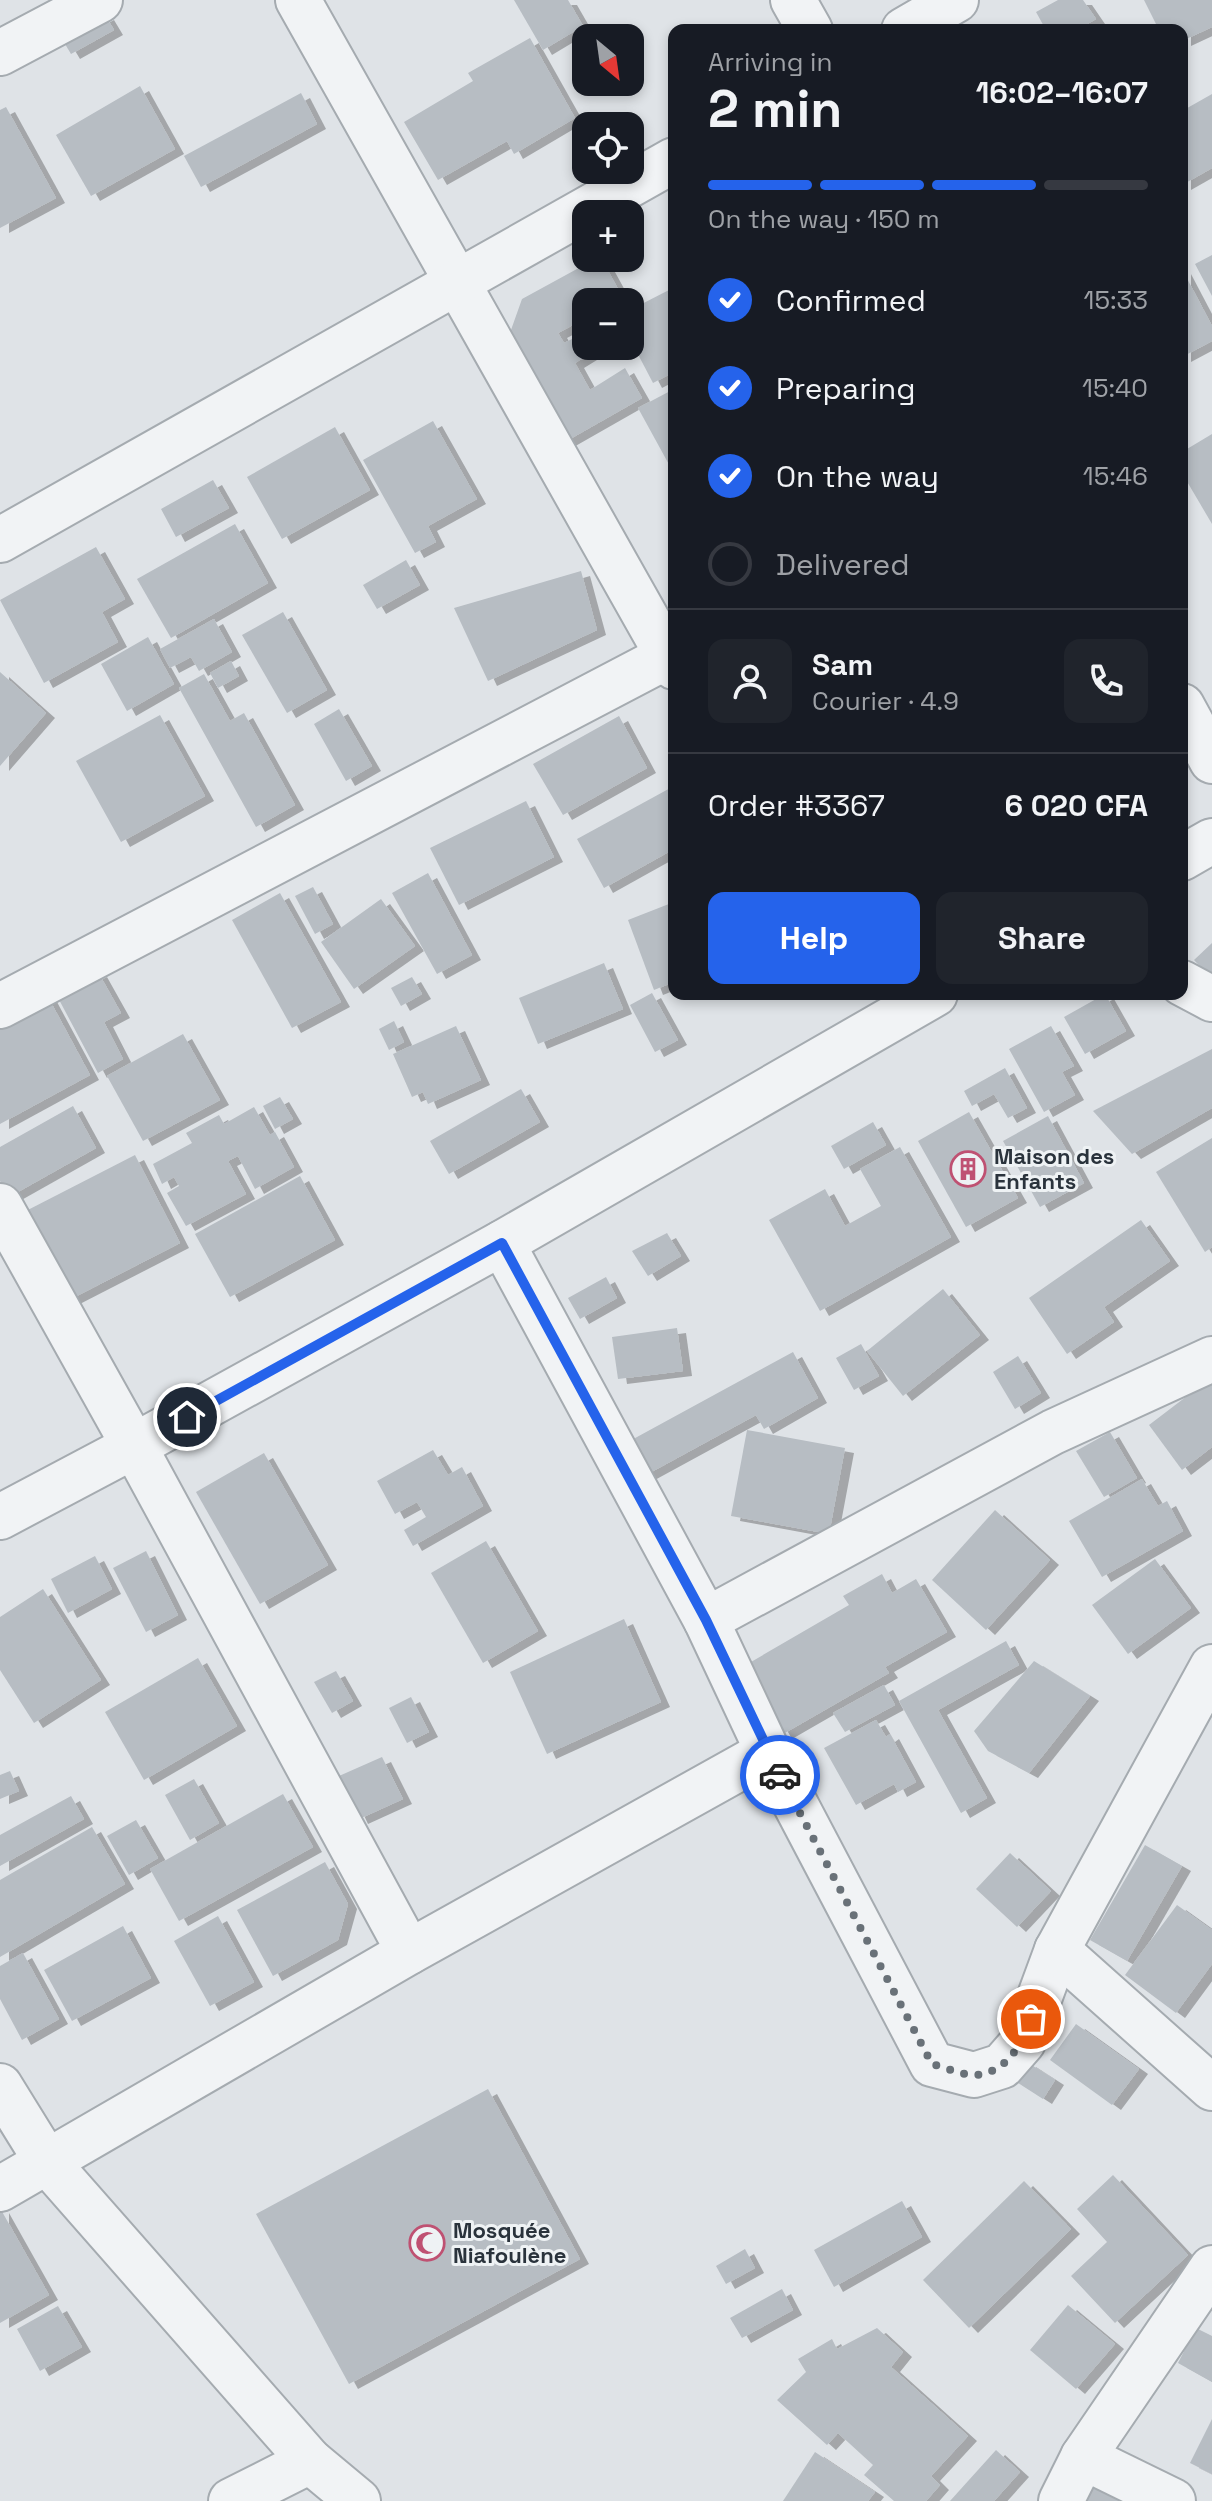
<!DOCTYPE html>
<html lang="en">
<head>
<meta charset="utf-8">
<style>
  :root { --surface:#171b24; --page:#20242c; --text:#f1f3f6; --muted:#9ea1a6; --line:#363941; --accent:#2563eb }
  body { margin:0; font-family:"Space Grotesk",sans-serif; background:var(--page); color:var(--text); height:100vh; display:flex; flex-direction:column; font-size:30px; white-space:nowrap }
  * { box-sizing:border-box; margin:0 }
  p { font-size:26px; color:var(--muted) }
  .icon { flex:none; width:44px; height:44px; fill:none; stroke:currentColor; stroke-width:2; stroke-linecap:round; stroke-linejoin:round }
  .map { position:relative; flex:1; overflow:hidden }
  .sheet { position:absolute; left:668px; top:24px; width:520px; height:976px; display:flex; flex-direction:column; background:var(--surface); border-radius:16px; box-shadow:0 4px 12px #0003 }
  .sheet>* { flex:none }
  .needle { width:52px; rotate:151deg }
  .tools { position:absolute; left:572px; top:24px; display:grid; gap:16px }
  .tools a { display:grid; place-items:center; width:72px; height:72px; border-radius:16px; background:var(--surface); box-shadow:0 4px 12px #0003; font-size:40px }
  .pin { position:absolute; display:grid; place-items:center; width:68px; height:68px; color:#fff; margin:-34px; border:4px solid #fff; border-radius:50%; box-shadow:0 2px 8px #0007 }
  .courier { position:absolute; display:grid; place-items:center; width:80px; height:80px; margin:-40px; border:6px solid #2563eb; border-radius:50%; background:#fff; color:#222; box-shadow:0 2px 10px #0007 }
  .headline em { font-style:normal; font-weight:700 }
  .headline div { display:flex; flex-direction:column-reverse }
  .headline { display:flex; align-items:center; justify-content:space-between; height:136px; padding:0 40px }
  h1 { font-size:52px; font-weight:700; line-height:60px }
  .bar { display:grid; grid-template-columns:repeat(4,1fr); gap:12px 8px; align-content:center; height:96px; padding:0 40px }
  .bar i { height:10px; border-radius:6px; background:var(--line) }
  .bar .active { background:var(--accent) }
  .bar p { grid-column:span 4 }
  .line { display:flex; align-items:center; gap:20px; padding:0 40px; border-top:2px solid var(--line) }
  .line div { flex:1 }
  .round { display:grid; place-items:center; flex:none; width:84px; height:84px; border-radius:16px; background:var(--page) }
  ol { padding:0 40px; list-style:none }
  li { display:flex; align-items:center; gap:24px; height:88px }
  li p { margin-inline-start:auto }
  li .icon { padding:8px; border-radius:50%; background:var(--accent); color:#fff; stroke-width:4 }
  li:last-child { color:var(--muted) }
  li i { width:44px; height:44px; border:4px solid var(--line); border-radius:50% }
  .primary-button { display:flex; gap:16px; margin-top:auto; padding:16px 40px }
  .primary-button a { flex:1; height:92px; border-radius:16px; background:var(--accent); color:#fff; font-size:32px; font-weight:700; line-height:92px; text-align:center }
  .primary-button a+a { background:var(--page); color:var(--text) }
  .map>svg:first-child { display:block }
</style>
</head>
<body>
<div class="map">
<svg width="1212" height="2501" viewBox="0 0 1212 2501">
  <defs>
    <filter id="shadow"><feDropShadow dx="9" dy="5" stdDeviation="0" flood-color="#0004"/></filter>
  </defs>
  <rect width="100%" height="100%" fill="#dfe3e7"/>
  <!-- building -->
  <g fill="#b7bdc3" filter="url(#shadow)">
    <path d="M 514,0 L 568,0 L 583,26 L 543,50 Z"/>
    <path d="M 1058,0 L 1083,0 L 1096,19 L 1082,27 L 1084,30 L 1046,30 L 1036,12 Z"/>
    <path d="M 1144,0 L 1212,0 L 1212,27 L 1182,41 L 1182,30 L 1159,30 Z"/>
    <path d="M 105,15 L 114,30 L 71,54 L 62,39 Z"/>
    <path d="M 530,38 L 575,118 L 514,154 L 507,141 L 438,180 L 404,122 L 473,81 L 468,73 Z"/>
    <path d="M 140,86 L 175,149 L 91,196 L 56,135 Z"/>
    <path d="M 301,93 L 317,124 L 201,187 L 184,156 Z"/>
    <path d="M 1212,94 L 1212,168 L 1182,185 L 1182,111 Z"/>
    <path d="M 6,107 L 56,198 L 0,228 L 0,110 Z"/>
    <path d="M 1212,255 L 1212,296 L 1195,264 Z"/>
    <path d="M 597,258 L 601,258 L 623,298 L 616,302 L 586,302 L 586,318 L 558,333 L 564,343 L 578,336 L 588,355 L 575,363 L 590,390 L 625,368 L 642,398 L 563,443 L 506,344 L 522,299 Z"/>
    <path d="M 1182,269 L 1212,326 L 1212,341 L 1182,357 Z"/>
    <path d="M 669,290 L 674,299 L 674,372 L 653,383 L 630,339 L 630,310 Z"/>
    <path d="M 674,389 L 674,469 L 672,470 L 638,408 Z"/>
    <path d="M 433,421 L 477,499 L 428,526 L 436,542 L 415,553 L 363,460 Z"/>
    <path d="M 335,427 L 370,490 L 282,539 L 247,477 Z"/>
    <path d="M 1212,434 L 1212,524 L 1182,473 L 1182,452 Z"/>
    <path d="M 213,480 L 229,508 L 176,537 L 161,509 Z"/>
    <path d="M 235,524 L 268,583 L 171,638 L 137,579 Z"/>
    <path d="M 96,547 L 125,599 L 102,612 L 118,642 L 44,683 L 0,600 Z"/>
    <path d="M 406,560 L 420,585 L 377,609 L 363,585 Z"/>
    <path d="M 581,571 L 597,630 L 488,681 L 454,608 Z"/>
    <path d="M 283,612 L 327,690 L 287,713 L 242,635 Z"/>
    <path d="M 214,619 L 232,652 L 199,671 L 191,657 L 170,668 L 160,649 Z"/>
    <path d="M 148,637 L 174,684 L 127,711 L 101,664 Z"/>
    <path d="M 231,661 L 239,676 L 218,688 L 210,673 Z"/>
    <path d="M 0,672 L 46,713 L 0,766 Z"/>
    <path d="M 204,674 L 230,721 L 244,713 L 295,805 L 256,827 L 179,688 Z"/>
    <path d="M 339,709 L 372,766 L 346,781 L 314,724 Z"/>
    <path d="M 160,715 L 205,796 L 121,842 L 76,761 Z"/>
    <path d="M 619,716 L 647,768 L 563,815 L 533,764 Z"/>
    <path d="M 674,786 L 674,849 L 604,888 L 577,839 Z"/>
    <path d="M 526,801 L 554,857 L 459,905 L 430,848 Z"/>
    <path d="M 428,873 L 472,955 L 437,974 L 392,893 Z"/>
    <path d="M 313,887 L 333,924 L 315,934 L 295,896 Z"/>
    <path d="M 280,893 L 341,1002 L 292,1028 L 232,920 Z"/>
    <path d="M 381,899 L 415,946 L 354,989 L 321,942 Z"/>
    <path d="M 674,902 L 674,982 L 654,990 L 628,920 Z"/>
    <path d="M 1212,943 L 1212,979 L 1194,960 Z"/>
    <path d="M 604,963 L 623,1009 L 538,1044 L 519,998 Z"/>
    <path d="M 98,972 L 121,1013 L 104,1022 L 123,1059 L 98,1073 L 56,994 Z"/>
    <path d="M 412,977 L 422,994 L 401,1006 L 391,988 Z"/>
    <path d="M 652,993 L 678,1040 L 655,1052 L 630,1005 Z"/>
    <path d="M 1105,994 L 1126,1031 L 1085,1054 L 1064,1017 Z"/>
    <path d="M 48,997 L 90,1075 L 0,1124 L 0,1023 Z"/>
    <path d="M 394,1021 L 404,1042 L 389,1050 L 379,1029 Z"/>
    <path d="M 456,1026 L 481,1080 L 428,1104 L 423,1092 L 412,1097 L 393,1054 Z"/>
    <path d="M 1051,1026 L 1074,1066 L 1062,1072 L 1075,1095 L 1044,1112 L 1009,1049 Z"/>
    <path d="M 183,1034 L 220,1100 L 143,1141 L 107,1076 Z"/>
    <path d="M 1212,1049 L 1212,1108 L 1132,1154 L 1093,1111 Z"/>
    <path d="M 1005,1068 L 1027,1108 L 1008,1118 L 994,1094 L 972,1106 L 964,1091 Z"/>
    <path d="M 521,1089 L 540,1122 L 449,1174 L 430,1141 Z"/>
    <path d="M 280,1097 L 293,1119 L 275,1129 L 263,1106 Z"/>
    <path d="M 73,1106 L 96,1148 L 9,1197 L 0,1181 L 0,1147 Z"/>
    <path d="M 254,1107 L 270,1135 L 275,1132 L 294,1167 L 255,1189 L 238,1156 L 228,1161 L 246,1194 L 186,1226 L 167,1193 L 179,1186 L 174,1177 L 162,1184 L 153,1164 L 192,1143 L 186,1133 L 219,1115 L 224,1124 Z"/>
    <path d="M 969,1112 L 1018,1198 L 966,1227 L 918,1141 Z"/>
    <path d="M 1048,1116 L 1084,1183 L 1040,1207 L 1003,1141 Z"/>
    <path d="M 873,1122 L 886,1145 L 844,1169 L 831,1146 Z"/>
    <path d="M 1212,1138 L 1212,1247 L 1205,1252 L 1156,1172 Z"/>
    <path d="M 900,1147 L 951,1237 L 820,1311 L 769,1220 L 825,1189 L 845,1226 L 881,1206 L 860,1169 Z"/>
    <path d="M 135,1155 L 180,1243 L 65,1302 L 20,1214 Z"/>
    <path d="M 300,1176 L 335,1240 L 230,1297 L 195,1234 Z"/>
    <path d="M 1141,1220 L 1170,1261 L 1104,1307 L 1114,1322 L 1067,1354 L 1029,1298 Z"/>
    <path d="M 667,1233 L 681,1256 L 648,1276 L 632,1251 Z"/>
    <path d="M 606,1277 L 617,1298 L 580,1319 L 568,1298 Z"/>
    <path d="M 943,1289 L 980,1335 L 903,1396 L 867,1351 Z"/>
    <path d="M 677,1328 L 683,1371 L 618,1379 L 612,1337 Z"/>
    <path d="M 861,1344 L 879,1376 L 854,1390 L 836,1358 Z"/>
    <path d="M 793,1352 L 818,1398 L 764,1429 L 756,1415 L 644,1476 L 626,1443 Z"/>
    <path d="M 1018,1356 L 1041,1393 L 1015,1409 L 993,1372 Z"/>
    <path d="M 1212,1377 L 1212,1447 L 1182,1470 L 1149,1425 Z"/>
    <path d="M 747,1430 L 845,1448 L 829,1534 L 731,1516 Z"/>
    <path d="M 1110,1432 L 1137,1478 L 1104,1497 L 1076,1451 Z"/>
    <path d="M 433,1450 L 448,1475 L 462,1467 L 483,1506 L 413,1546 L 404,1530 L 426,1517 L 417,1502 L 395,1514 L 377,1481 Z"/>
    <path d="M 264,1453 L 328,1565 L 260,1604 L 196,1492 Z"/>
    <path d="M 1142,1479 L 1158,1506 L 1167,1501 L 1183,1531 L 1102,1577 L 1069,1521 Z"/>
    <path d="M 995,1510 L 1050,1560 L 986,1630 L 932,1580 Z"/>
    <path d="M 486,1541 L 538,1631 L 483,1663 L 431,1573 Z"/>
    <path d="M 146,1551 L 178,1615 L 146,1632 L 113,1568 Z"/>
    <path d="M 95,1556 L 112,1589 L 68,1613 L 51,1579 Z"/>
    <path d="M 1155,1559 L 1191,1608 L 1128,1654 L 1092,1605 Z"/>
    <path d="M 882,1574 L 892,1593 L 916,1579 L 947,1632 L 885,1667 L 889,1673 L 783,1734 L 744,1666 L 849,1605 L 843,1596 Z"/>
    <path d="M 43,1589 L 101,1680 L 34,1723 L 0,1670 L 0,1617 Z"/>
    <path d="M 624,1619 L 661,1702 L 547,1754 L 510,1672 Z"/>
    <path d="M 1006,1641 L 1019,1665 L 938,1710 L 987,1798 L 961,1813 L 899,1701 Z"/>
    <path d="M 198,1658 L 237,1726 L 144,1780 L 105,1712 Z"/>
    <path d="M 1034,1661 L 1090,1696 L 1029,1773 L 988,1751 L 974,1731 Z"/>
    <path d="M 336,1671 L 353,1701 L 332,1713 L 314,1682 Z"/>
    <path d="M 884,1685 L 895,1705 L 845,1732 L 833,1713 Z"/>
    <path d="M 411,1697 L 429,1732 L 407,1743 L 389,1708 Z"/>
    <path d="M 876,1720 L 886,1737 L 890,1734 L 916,1782 L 898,1792 L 894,1784 L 856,1805 L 824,1748 Z"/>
    <path d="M 382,1757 L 403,1799 L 359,1819 L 339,1776 Z"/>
    <path d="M 10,1771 L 19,1791 L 0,1799 L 0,1775 Z"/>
    <path d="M 194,1779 L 219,1823 L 190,1840 L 165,1795 Z"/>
    <path d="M 283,1794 L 313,1847 L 179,1921 L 150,1869 Z"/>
    <path d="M 71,1796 L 84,1819 L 0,1866 L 0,1835 Z"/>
    <path d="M 136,1820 L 158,1858 L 129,1875 L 107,1836 Z"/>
    <path d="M 92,1827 L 125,1884 L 0,1957 L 0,1880 Z"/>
    <path d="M 1145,1845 L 1182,1866 L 1127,1961 L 1090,1940 Z"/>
    <path d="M 1010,1853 L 1051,1891 L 1017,1927 L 976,1889 Z"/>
    <path d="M 325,1862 L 348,1904 L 338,1940 L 273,1976 L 237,1910 Z"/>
    <path d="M 1177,1905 L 1212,1930 L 1212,1964 L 1176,2013 L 1125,1975 Z"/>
    <path d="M 218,1916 L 254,1982 L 210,2006 L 174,1941 Z"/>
    <path d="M 123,1926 L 151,1978 L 72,2021 L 44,1970 Z"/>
    <path d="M 23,1953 L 59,2019 L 22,2040 L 0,1999 L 0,1966 Z"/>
    <path d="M 1076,2024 L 1139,2069 L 1112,2105 L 1050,2060 Z"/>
    <path d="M 1027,2062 L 1055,2080 L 1043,2099 L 1015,2081 Z"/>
    <path d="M 488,2089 L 580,2259 L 349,2384 L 256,2214 Z"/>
    <path d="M 1113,2175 L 1188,2255 L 1115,2323 L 1071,2276 L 1107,2242 L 1077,2209 Z"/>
    <path d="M 1024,2181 L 1071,2229 L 969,2328 L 923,2280 Z"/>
    <path d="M 902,2201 L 922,2237 L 834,2287 L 814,2250 Z"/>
    <path d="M 0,2208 L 49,2295 L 0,2323 Z"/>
    <path d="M 745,2249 L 755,2268 L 726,2284 L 716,2266 Z"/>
    <path d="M 782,2289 L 793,2310 L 742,2338 L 730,2318 Z"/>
    <path d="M 1068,2305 L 1115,2344 L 1076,2389 L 1030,2350 Z"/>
    <path d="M 58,2306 L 82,2347 L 40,2371 L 17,2329 Z"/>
    <path d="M 877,2328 L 903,2352 L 891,2367 L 968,2436 L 931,2476 L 940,2485 L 926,2501 L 894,2501 L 864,2475 L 873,2465 L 838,2433 L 827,2445 L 777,2400 L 806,2372 L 798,2359 L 832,2339 L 837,2349 Z"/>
    <path d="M 1196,2328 L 1212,2336 L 1212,2382 L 1178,2363 Z"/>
    <path d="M 1212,2419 L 1212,2474 L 1190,2463 Z"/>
    <path d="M 996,2450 L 1020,2472 L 994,2501 L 950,2501 Z"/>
    <path d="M 815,2452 L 875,2492 L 868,2501 L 783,2501 Z"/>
    <path d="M 1086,2480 L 1125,2501 L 1075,2501 Z"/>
  </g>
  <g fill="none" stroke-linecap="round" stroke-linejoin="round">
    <defs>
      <g id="street">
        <path d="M 298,0 L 674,667"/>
        <path d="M 793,0 L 810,30"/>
        <path d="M 904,30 L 956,0"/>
        <path d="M 0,53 L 100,0"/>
        <path d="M 0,540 L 674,160"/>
        <path d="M 1182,706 L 1212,761"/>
        <path d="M 1182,858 L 1212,841"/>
        <path d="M 1182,983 L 1212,999"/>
        <path d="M 0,1006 L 668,656"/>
        <path d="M 0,1206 L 134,1446 L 409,1952"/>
        <path d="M 502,1243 L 706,1620 L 768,1752 L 932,2064 L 974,2075 L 1002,2066 L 1023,2042 L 1057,1950 L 1212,1667"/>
        <path d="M 0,1517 L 134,1446 L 502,1243 L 935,994"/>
        <path d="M 706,1620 L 1053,1432 L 1212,1359"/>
        <path d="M 1057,1950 L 1212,2088"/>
        <path d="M 0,2086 L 47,2162 L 310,2461 L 358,2501"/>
        <path d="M 0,2189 L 409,1952 L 768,1752"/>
        <path d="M 1083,2457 L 1173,2501"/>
        <path d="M 231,2501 L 310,2461"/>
        <path d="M 1061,2501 L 1083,2457 L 1212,2268"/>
      </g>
    </defs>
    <!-- street casing -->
    <use href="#street" stroke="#a5abb0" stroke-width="48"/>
    <!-- street -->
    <use href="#street" stroke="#f1f3f5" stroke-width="44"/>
  </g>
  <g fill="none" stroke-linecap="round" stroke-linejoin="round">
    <!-- done -->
    <path stroke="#697178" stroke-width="8" stroke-dasharray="0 14.4" d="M 780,1775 L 932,2064 C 945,2067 963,2076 976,2075 C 1007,2072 1021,2045 1031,2019"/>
    <!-- route -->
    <path stroke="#2563eb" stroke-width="10" d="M 187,1417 L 502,1243 L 706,1620 L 780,1775"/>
  </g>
  <!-- icons -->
  <defs>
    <symbol id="building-ring" viewBox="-11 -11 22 22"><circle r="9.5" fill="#eef2f4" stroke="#bf5172" stroke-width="1.5"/><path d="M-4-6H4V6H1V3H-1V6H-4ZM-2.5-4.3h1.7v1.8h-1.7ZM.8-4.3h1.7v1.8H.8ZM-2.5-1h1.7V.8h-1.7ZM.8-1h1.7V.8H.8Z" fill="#bf5172"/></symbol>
    <symbol id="mosque-ring" viewBox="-11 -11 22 22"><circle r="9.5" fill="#eef2f4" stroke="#bf5172" stroke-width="1.5"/><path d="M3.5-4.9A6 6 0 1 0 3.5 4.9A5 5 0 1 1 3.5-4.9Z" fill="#bf5172"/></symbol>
  </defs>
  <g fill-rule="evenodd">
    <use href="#building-ring" x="948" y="1149" width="40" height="40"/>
    <use href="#mosque-ring" x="407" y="2223" width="40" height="40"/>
  </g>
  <g text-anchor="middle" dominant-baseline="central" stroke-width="6" stroke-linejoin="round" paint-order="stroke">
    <!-- poi labels -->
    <g font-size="22" font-weight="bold" fill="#2a333c" stroke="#eef2f4" text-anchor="start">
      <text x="994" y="1156">Maison des<tspan x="994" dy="25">Enfants</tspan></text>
      <text x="453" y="2230">Mosquée<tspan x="453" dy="25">Niafoulène</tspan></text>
    </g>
  </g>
</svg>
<div class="tools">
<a><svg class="needle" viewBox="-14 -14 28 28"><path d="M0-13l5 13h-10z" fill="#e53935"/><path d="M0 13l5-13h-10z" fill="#9ea1a6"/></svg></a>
<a><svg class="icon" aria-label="locate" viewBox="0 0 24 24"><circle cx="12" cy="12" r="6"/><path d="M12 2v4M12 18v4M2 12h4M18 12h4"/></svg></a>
<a>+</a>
<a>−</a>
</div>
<div class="pin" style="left:1031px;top:2019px;background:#ea580c"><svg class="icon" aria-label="bag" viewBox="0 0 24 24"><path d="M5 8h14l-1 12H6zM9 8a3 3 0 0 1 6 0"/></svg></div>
<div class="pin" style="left:187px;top:1417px;background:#1f2937"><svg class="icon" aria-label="home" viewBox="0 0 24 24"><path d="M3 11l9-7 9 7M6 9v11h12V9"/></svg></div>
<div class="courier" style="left:780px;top:1775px"><svg class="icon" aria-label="car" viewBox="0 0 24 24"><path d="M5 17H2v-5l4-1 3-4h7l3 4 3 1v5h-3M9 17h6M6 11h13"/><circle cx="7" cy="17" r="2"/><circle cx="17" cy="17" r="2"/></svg></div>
<section class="sheet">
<div class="headline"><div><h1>2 min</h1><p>Arriving in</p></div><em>16:02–16:07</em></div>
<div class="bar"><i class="active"></i><i class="active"></i><i class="active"></i><i></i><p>On the way · 150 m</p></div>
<ol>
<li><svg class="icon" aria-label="check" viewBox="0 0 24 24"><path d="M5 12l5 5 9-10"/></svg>Confirmed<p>15:33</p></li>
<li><svg class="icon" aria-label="check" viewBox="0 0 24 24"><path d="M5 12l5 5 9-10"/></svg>Preparing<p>15:40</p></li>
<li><svg class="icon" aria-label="check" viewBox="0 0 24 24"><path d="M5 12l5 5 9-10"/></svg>On the way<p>15:46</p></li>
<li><i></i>Delivered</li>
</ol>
<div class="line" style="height:144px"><a class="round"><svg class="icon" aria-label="person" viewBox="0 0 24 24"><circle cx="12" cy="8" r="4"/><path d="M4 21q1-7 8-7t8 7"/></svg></a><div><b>Sam</b><p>Courier · 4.9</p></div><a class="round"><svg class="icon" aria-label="phone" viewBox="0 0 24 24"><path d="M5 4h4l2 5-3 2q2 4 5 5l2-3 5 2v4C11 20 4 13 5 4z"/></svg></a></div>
<div class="line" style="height:104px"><div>Order #3367</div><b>6 020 CFA</b></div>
<div class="primary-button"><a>Help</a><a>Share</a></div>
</section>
</div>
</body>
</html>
